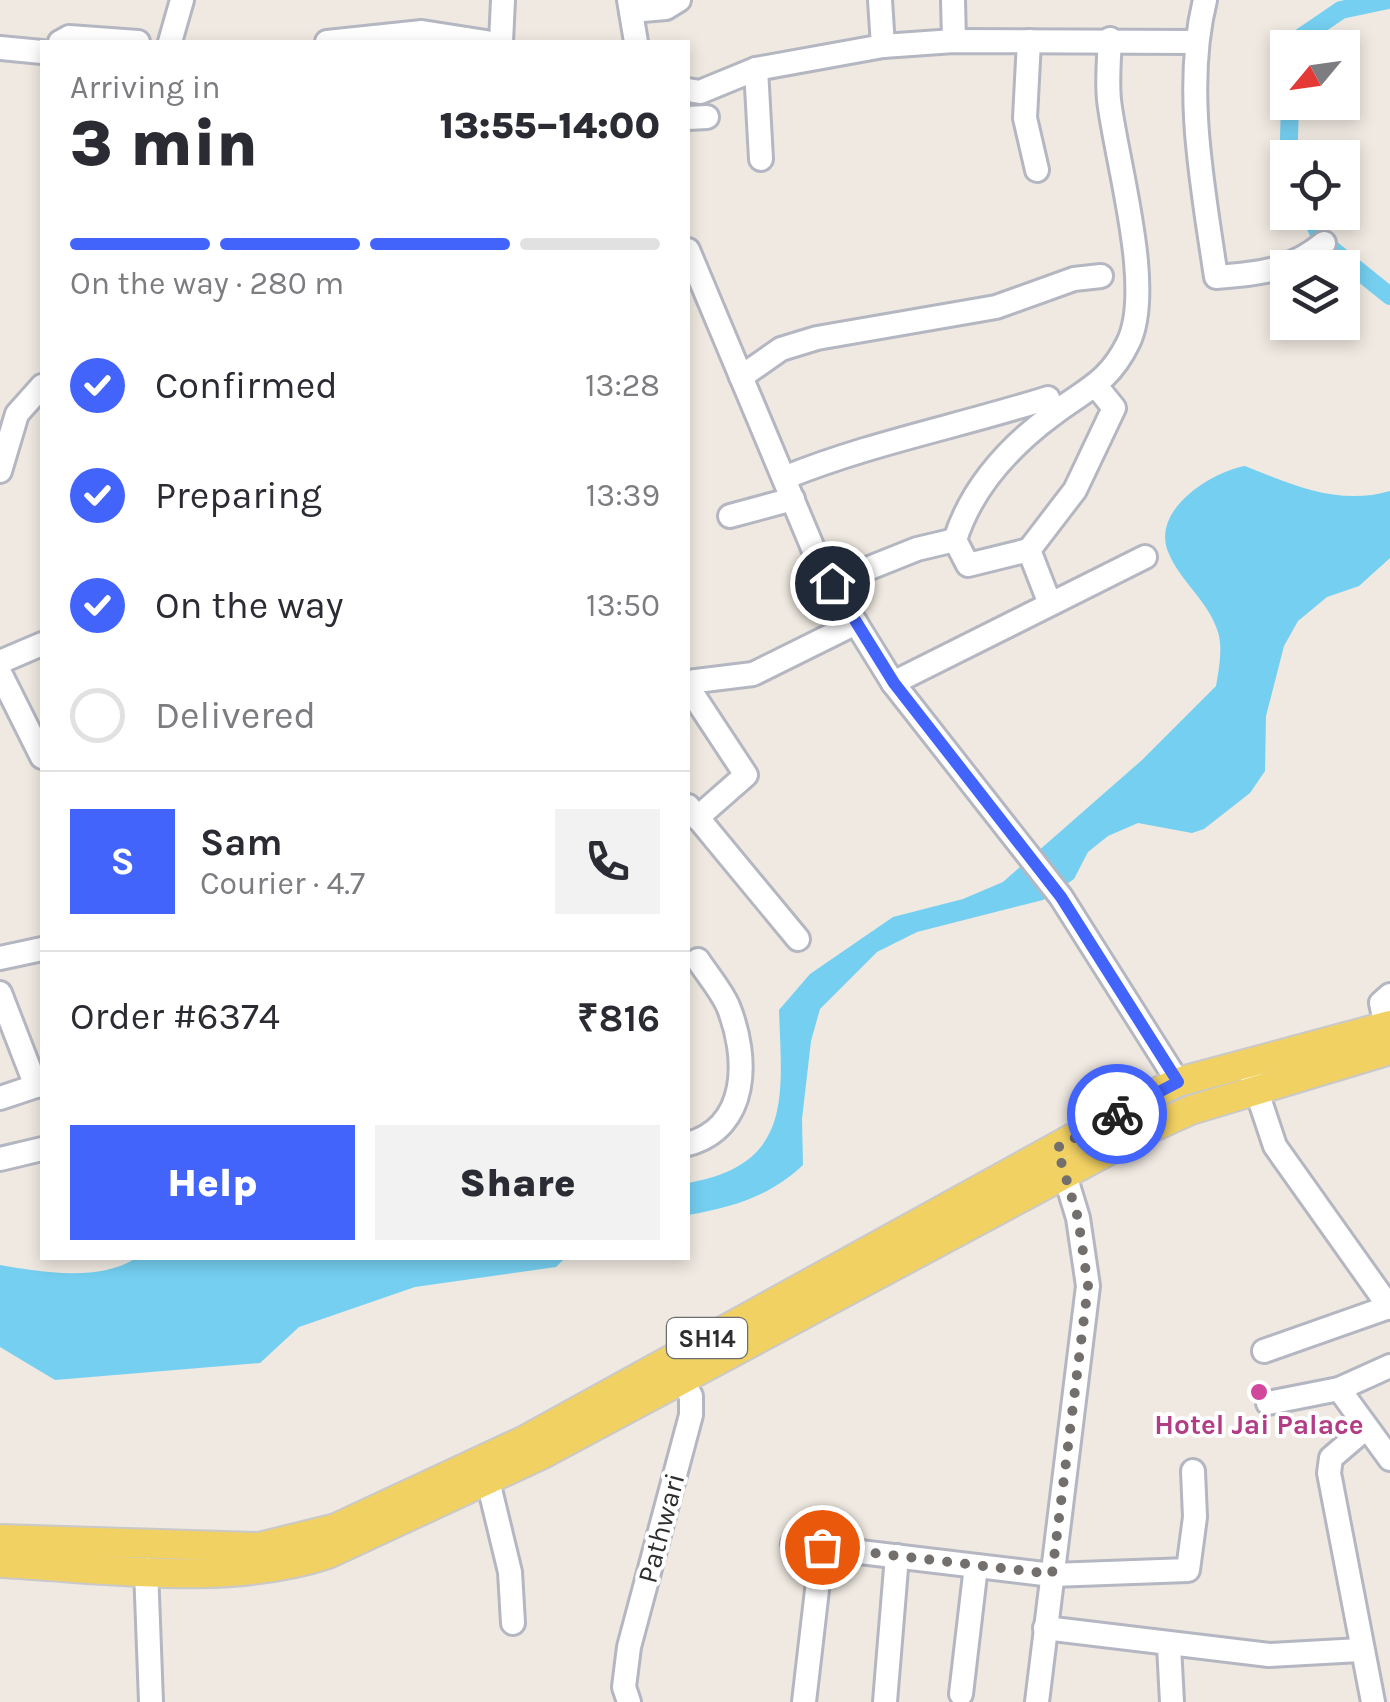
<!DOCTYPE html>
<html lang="en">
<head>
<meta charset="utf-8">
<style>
  :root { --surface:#fff; --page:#f2f2f3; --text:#2b2b33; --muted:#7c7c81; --line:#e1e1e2; --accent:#4264fb }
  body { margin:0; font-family:Karla,sans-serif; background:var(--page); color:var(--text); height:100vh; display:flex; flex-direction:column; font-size:38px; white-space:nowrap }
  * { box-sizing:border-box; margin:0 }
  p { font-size:32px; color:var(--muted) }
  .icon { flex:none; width:55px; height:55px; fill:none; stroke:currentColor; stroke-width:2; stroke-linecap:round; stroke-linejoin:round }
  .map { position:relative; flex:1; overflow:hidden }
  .sheet { position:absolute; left:40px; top:40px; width:650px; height:1220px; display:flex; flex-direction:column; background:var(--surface); border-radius:0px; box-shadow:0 5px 15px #0003 }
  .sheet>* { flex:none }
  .needle { width:65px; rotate:241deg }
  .buttons { position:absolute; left:1270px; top:30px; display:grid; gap:20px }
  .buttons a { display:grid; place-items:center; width:90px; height:90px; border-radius:0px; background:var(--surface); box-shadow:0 5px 15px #0003; font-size:50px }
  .pin { position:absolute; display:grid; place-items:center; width:85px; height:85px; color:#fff; margin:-42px; border:5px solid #fff; border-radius:50%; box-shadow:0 2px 10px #0007 }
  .courier { position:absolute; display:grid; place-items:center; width:100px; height:100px; margin:-50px; border:8px solid #4264fb; border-radius:50%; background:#fff; color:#222; box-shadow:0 2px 12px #0007 }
  .overview em { font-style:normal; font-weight:800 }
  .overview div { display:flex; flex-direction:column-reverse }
  .overview { display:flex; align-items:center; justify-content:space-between; height:170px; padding:0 30px }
  h1 { font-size:65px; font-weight:800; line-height:75px }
  .bar { display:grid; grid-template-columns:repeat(4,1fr); gap:15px 10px; align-content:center; height:120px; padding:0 30px }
  .bar i { height:12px; border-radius:8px; background:var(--line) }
  .bar .selected { background:var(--accent) }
  .bar p { grid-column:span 4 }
  .line { display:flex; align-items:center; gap:25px; padding:0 30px; border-top:2px solid var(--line) }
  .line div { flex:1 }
  .round { display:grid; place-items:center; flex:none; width:105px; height:105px; border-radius:0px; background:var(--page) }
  ol { padding:0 30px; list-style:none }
  li { display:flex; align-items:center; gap:30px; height:110px }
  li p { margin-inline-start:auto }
  li .icon { padding:10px; border-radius:50%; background:var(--accent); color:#fff; stroke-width:4 }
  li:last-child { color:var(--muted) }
  li i { width:55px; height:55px; border:5px solid var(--line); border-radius:50% }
  .action { display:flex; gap:20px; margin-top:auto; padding:20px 30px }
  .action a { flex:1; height:115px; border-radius:0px; background:var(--accent); color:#fff; font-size:40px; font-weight:800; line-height:115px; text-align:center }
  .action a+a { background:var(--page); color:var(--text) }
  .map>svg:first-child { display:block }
</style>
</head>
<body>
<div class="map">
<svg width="1390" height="1702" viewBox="0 0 1390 1702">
  <rect width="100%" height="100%" fill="#efe9e1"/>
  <!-- water -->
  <g fill="#75cff0">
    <path d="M 1245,466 C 1293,485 1339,506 1390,491 L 1390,558 L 1359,586 L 1327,597 L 1298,621 L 1284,646 L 1266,716 L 1265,771 L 1250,793 L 1204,829 L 1192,833 L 1138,823 L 1108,836 L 1088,852 L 1074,879 L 1043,900 L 917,932 L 877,952 L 820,1009 L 811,1041 L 802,1119 L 803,1165 C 769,1197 732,1207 688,1215 L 688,1183 C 793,1164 782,1098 779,1010 L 810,974 L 893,917 L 963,899 L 1003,882 L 1142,760 L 1216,686 C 1219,669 1223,649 1218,632 C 1209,602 1181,582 1169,554 C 1149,511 1211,472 1245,466 Z"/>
    <path d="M 136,1258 L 565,1258 L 556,1267 L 415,1287 L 299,1327 L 260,1363 L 55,1380 L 0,1347 L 0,1265 C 40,1272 100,1282 136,1258 Z"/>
  </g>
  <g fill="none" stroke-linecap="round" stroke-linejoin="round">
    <!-- canal -->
    <g stroke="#75cff0" stroke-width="18">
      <path d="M 1294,48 L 1294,42 L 1341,10 L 1388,0"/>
      <path d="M 1288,172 L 1290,102"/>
      <path d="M 1308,212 L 1324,243 L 1390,296"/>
    </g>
    <defs>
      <g id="minor">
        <path d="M 629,0 L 636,42"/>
        <path d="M 880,0 L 883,46"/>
        <path d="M 953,0 L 954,41"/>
        <path d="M 1205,0 C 1183,88 1203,188 1216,277 C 1257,274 1291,271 1324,243"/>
        <path d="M 631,11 L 666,8 L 679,0"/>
        <path d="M 1029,41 L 1025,118 L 1037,170"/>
        <path d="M 60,42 L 69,37 L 138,42"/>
        <path d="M 170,42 L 182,0"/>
        <path d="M 327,42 L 422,32 L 486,42"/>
        <path d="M 501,42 L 503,0"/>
        <path d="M 0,48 L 42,52"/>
        <path d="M 756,69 L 761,159"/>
        <path d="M 688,90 L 700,92 L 756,69 L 883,46 L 954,41 L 1195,42"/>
        <path d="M 688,118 L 707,117"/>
        <path d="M 688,250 L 820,565 L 893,683 L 1061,897 L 1178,1082"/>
        <path d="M 741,377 L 781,349 L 817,338 L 996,307 L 1074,279 L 1101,276"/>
        <path d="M 0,471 L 17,414 L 42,386"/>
        <path d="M 784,478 C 870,443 960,426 1048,398 L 1053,413"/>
        <path d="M 730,516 L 793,499"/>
        <path d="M 1029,550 L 968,565 L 955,540 C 971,489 1009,447 1052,415 C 1084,390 1108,384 1128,343 C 1155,289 1116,161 1109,100 C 1107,80 1109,59 1110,39"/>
        <path d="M 832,583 L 917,549 L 955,540"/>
        <path d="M 1050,604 L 1029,550 L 1075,490 L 1114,408 L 1097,387"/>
        <path d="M 0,662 L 42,644"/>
        <path d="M 0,673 L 42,757"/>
        <path d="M 688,682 L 753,674 L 856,623"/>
        <path d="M 893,683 L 1145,557"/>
        <path d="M 688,687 L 746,775 L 697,818"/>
        <path d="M 688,806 L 798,939"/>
        <path d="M 0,958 L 42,949"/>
        <path d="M 0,993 L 36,1086"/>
        <path d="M 1389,1041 L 1381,1003 L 1390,995"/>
        <path d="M 1251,1074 L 1275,1146 L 1390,1308"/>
        <path d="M 0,1098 L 42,1084"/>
        <path d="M 688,1144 C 749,1127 749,1058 728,1006 C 721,990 707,974 698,960"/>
        <path d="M 0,1159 L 42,1149"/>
        <path d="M 1264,1351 L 1389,1307"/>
        <path d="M 1390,1366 L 1339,1389 L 1390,1459"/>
        <path d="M 1268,1403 L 1339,1389"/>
        <path d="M 1366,1428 L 1331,1458 L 1329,1473 L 1373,1702"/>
        <path d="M 488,1481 L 510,1572 L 513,1623"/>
        <path d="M 793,1544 L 1052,1575 L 1188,1570 L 1195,1517 L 1193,1471"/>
        <path d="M 146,1569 L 151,1702"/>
        <path d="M 1045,1628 L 1269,1655 L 1360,1650"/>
        <path d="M 1169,1646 L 1172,1702"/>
        <path d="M 961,1694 L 976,1566"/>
        <path d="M 629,1702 L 624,1687 L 629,1647 L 691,1415 L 691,1396 L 675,1369"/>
        <path d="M 804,1702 L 822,1547"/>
        <path d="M 885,1702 L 897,1556"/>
        <path d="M 1037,1702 L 1088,1286 L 1078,1218 L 1061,1162"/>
      </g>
      <g id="major">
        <path d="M 0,1539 L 259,1547 L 336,1528 L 525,1440 L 1149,1096 L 1178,1082 L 1390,1025"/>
        <path d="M 0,1563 C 106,1568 225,1588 328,1554 L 543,1454 L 1151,1128 L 1191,1110 L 1390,1050"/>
      </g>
    </defs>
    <!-- minor casing -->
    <use href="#minor" stroke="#b4b7c1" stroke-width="28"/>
    <!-- major casing -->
    <use href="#major" stroke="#c9c9c9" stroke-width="32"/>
    <!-- minor -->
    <use href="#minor" stroke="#fff" stroke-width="22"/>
    <!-- major -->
    <use href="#major" stroke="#f2d163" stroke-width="28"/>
  </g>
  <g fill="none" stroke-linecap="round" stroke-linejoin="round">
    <!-- done -->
    <path stroke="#726f6d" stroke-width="10" stroke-dasharray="0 18" d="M 822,1547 L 1052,1574 L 1088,1286 L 1078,1218 L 1057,1148 L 1117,1114"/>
    <!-- route -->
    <path stroke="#4264fb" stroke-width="12" d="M 832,583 L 894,683 L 1061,897 L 1178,1082 L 1117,1114"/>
  </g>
  <!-- markers -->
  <circle fill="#d1479c" stroke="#fff" stroke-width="4" cx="1259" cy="1392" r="10"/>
  <g text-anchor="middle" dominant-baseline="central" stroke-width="8" stroke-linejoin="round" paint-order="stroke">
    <!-- shield labels -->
    <rect fill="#fff" stroke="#6d6d6d" stroke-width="2.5" x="667" y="1318" width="80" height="40" rx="8"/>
    <g font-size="25" font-weight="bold" fill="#2e2e2e">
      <text x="707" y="1338">SH14</text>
    </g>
    <!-- hotel labels -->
    <g font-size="28" font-weight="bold" fill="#b23c85" stroke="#fff">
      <text x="1259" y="1424">Hotel Jai Palace</text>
    </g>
    <!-- street labels -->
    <g font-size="28" fill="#2e2e2e" stroke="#fff">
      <text transform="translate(661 1528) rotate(-75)">Pathwari</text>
    </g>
  </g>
</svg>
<div class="buttons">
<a><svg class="needle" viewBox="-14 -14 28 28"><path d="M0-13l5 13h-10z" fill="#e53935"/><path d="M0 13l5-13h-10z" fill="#7c7c81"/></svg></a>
<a><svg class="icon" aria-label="locate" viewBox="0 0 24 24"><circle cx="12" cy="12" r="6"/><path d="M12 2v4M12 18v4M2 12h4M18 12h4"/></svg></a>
<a><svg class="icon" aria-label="layers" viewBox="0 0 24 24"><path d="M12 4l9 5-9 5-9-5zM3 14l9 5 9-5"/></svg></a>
</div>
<div class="pin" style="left:822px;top:1547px;background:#ea580c"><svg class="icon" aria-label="bag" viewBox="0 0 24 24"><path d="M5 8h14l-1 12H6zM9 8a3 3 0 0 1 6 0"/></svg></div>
<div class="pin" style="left:832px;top:583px;background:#1f2937"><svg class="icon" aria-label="home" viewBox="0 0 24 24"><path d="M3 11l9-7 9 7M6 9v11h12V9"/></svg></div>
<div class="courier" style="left:1117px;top:1114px"><svg class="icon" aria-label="bike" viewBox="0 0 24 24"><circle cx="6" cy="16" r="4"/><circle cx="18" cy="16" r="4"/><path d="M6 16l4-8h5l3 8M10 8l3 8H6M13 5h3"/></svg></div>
<section class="sheet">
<div class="overview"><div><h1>3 min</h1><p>Arriving in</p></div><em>13:55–14:00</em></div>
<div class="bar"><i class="selected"></i><i class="selected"></i><i class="selected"></i><i></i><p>On the way · 280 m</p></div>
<ol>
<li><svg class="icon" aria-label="check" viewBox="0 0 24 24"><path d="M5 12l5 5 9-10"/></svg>Confirmed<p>13:28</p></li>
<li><svg class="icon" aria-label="check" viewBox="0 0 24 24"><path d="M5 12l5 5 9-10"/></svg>Preparing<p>13:39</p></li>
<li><svg class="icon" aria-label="check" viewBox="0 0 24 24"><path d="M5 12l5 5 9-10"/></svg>On the way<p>13:50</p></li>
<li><i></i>Delivered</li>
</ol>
<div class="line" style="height:180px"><b class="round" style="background:var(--accent);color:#fff">S</b><div><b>Sam</b><p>Courier · 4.7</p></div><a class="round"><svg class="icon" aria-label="phone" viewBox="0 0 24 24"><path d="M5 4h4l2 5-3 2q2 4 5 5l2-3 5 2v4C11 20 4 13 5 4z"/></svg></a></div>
<div class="line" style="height:130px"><div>Order #6374</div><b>₹816</b></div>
<div class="action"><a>Help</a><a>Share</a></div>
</section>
</div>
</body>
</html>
